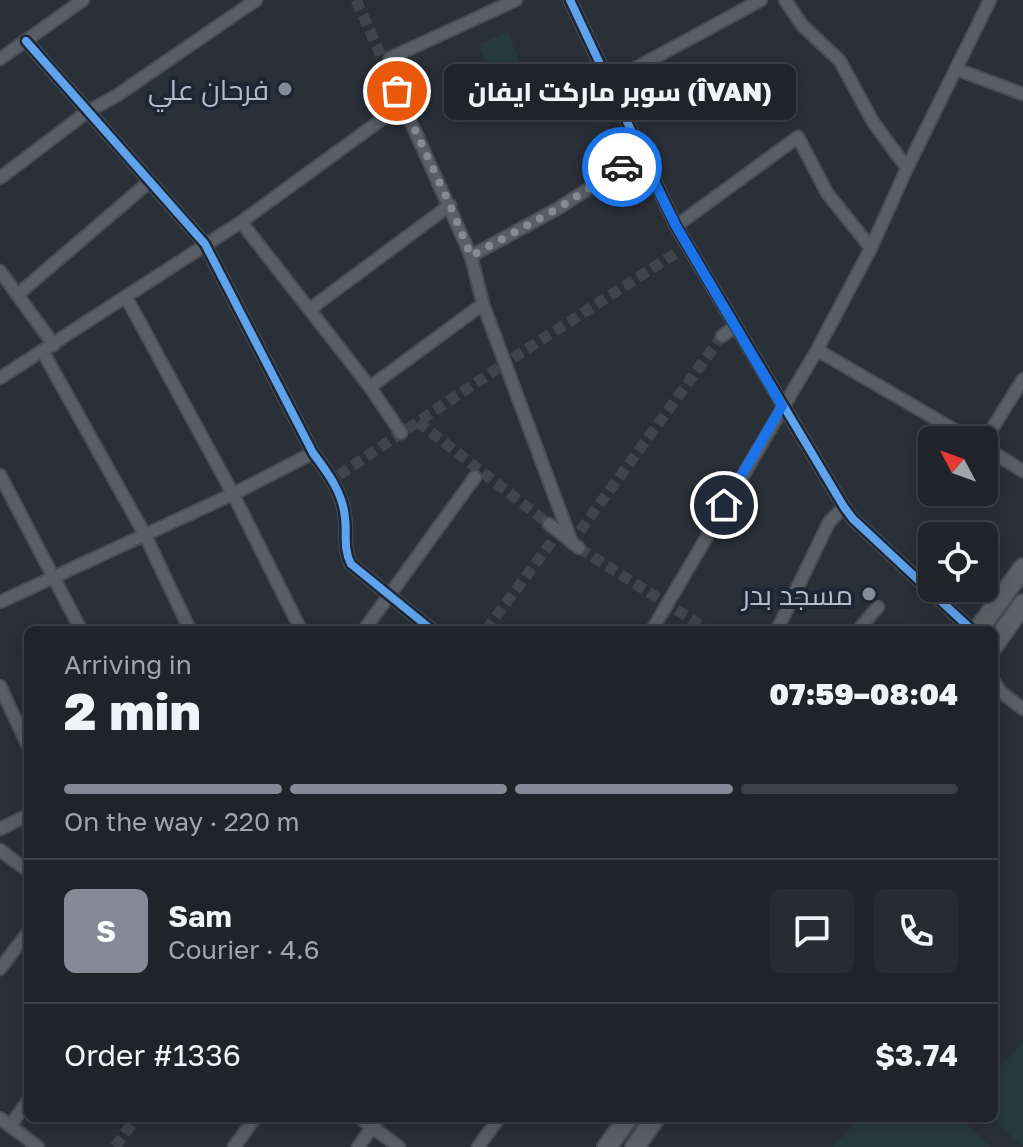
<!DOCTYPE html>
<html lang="en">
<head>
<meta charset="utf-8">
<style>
  :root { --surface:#20242a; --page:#282c32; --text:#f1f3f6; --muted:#a2a4a8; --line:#3d4147; --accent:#848b96 }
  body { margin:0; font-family:"Golos Text",Cairo,sans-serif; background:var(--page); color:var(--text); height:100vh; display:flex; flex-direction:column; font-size:30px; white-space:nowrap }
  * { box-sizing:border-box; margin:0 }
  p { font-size:26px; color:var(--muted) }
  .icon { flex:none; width:44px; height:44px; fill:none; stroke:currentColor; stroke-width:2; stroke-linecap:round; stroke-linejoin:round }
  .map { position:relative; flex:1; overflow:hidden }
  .side { position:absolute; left:24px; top:626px; width:974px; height:496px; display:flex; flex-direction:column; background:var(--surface); border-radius:12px; box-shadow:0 4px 20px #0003,0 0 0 2px var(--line) }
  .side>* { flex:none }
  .needle { width:52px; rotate:311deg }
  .buttons { position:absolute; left:918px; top:426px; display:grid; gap:16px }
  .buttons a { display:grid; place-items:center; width:80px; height:80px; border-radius:12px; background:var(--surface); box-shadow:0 4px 20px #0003,0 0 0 2px var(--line); font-size:40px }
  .pin { position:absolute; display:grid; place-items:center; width:68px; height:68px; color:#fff; margin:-34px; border:4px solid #fff; border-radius:50%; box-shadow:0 2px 8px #0007 }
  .courier { position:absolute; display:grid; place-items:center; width:80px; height:80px; margin:-40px; border:6px solid #1a73e8; border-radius:50%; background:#fff; color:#222; box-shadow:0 2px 10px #0007 }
  .bubble { position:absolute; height:56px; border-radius:12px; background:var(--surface); box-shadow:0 4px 20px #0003,0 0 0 2px var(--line); font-size:26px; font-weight:800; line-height:56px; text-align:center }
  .overview em { font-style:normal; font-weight:800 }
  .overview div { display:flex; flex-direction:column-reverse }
  .overview { display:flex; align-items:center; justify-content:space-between; height:136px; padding:0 40px }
  h1 { font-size:52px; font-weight:800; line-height:60px }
  .bar { display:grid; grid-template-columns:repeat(4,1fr); gap:12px 8px; align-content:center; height:96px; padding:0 40px }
  .bar i { height:10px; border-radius:6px; background:var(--line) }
  .bar .on { background:var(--accent) }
  .bar p { grid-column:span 4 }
  .line { display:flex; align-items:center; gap:20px; padding:0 40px; border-top:2px solid var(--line) }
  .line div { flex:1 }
  .round { display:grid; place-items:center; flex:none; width:84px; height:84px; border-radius:12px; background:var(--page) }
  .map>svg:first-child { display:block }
</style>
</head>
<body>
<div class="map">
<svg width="1023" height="1147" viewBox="0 0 1023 1147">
  <rect width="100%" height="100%" fill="#2a3038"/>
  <!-- park -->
  <g fill="#273a3e">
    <path d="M 507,32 L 531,85 L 503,98 L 478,45 Z"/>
    <path d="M 1023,1042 L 1023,1147 L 992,1118 L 994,1118 L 994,1073 Z"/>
    <path d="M 861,1118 L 961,1118 L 990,1147 L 832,1147 Z"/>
  </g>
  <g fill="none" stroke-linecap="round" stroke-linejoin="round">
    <!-- minor-tunnel -->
    <g stroke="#3f454e" stroke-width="11" stroke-dasharray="11 5.5" stroke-linecap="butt">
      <path d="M 356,0 L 397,91"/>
      <path d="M 513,358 L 676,253"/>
      <path d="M 418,422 L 549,524"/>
      <path d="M 339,475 L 501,366"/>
      <path d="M 580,531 L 722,336"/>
      <path d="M 579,548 L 708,630"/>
      <path d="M 486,630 L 553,540"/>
      <path d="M 115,1147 L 136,1118"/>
    </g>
    <defs>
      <g id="minor">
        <path d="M 570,0 L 676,226 L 844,507 L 853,519 L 972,630"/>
        <path d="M 785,0 L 802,25 L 840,61 L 873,122 L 907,168"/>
        <path d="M 26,41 L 205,244 L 313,453 C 328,473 343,493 345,518 C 347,534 343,549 351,564 L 432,630"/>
        <path d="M 390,58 L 516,0"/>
        <path d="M 0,59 L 83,0"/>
        <path d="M 956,69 L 1023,94"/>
        <path d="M 608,83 L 761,0"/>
        <path d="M 397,91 L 471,256 L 483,304 L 572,543"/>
        <path d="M 0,178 L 87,112 L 116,96 L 256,0"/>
        <path d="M 241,222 L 370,387 L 401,433"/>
        <path d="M 676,226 L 798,137 L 827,193 L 871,248"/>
        <path d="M 471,256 L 557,209 L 641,155"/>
        <path d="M 0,271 L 54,345"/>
        <path d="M 17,295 L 149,182"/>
        <path d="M 126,297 L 233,494 L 301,630"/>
        <path d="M 310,309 L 450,205"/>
        <path d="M 722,336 L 735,327"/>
        <path d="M 817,350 L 972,440"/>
        <path d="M 43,352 L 145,535 L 190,630"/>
        <path d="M 0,378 L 241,222 L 403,104"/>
        <path d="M 370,387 L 483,304"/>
        <path d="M 984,442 L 1023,379"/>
        <path d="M 984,447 L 1023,471"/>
        <path d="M 0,475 L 81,630"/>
        <path d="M 549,524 L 579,548"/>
        <path d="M 0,602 L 233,494 L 313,453"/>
        <path d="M 364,630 L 475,477"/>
        <path d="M 652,630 L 817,350 L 871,248 L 907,168 L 990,0"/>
        <path d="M 777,630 L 829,522 L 844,507"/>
        <path d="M 858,630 L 878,607"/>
        <path d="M 994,682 L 1001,692 L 1023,709"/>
        <path d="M 0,686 L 28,746"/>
        <path d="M 0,829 L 28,815"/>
        <path d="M 0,850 L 28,871"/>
        <path d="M 0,969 L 28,932"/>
        <path d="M 0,1118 L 38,1147"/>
        <path d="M 360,1118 L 399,1147"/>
        <path d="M 10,1126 L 28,1101"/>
        <path d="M 234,1147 L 255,1118"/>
        <path d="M 358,1147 L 379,1118"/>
        <path d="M 478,1147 L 499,1118"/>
      </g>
      <g id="primary">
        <path d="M 978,630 L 1023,568"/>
        <path d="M 994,645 L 1023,604"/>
        <path d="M 607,1147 L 628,1118"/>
        <path d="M 635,1147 L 655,1118"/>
      </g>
    </defs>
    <!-- minor casing -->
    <use href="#minor" stroke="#484c53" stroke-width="15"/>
    <!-- primary casing -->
    <use href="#primary" stroke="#484c55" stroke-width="22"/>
    <!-- minor -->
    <use href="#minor" stroke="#5a5e66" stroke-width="11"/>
    <!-- primary -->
    <use href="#primary" stroke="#5c6168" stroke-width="18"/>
    <defs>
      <g id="cycleway">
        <path d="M 570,0 L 676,226 L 844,507 L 853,519 L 972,630"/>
        <path d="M 26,41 L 205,244 L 313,453 C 328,473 343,493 345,518 C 347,534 343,549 351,564 L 432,630"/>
      </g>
    </defs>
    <!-- cycleway casing -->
    <use href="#cycleway" stroke="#1d2633" stroke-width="13"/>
    <!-- cycleway -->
    <use href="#cycleway" stroke="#60a3ed" stroke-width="8"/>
  </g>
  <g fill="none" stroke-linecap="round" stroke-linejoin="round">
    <!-- done -->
    <path stroke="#848b96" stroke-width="8" stroke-dasharray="0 14.4" d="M 397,91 L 450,205 L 471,256 L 557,209 L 622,167"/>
    <!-- route -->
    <path stroke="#1a73e8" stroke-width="10" d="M 622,167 L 641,155 L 676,226 L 782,406 L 724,505"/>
  </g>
  <!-- markers -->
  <g fill="#848b96" stroke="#1d2633" stroke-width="3">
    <circle cx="285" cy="89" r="8"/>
    <circle cx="869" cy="594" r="8"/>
  </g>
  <g text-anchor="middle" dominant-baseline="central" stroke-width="8" stroke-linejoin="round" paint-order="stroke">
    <!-- poi labels -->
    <g font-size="28" fill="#b4bcc9" stroke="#1d2633" text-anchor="end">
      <text x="269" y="89">فرحان علي</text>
      <text x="853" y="594">مسجد بدر</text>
    </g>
  </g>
</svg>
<div class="buttons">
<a><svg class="needle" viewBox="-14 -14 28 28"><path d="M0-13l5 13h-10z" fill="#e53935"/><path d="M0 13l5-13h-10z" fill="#a2a4a8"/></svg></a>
<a><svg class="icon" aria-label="locate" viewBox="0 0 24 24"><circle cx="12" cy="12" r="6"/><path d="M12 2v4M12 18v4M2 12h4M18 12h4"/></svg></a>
</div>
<div class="pin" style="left:397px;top:91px;background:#ea580c"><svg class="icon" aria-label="bag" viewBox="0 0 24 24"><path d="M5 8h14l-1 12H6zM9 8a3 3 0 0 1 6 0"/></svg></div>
<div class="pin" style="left:724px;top:505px;background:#1f2937"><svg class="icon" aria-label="home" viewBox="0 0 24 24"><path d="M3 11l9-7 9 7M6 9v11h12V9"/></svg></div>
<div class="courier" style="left:622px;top:167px"><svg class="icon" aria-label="car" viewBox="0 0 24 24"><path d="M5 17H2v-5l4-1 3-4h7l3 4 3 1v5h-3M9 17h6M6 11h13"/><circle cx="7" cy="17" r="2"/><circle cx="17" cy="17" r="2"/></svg></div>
<div class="bubble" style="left:444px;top:64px;width:352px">سوبر ماركت ايفان (ÎVAN)</div>
<section class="side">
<div class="overview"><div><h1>2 min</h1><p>Arriving in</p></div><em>07:59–08:04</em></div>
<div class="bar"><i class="on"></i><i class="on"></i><i class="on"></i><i></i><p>On the way · 220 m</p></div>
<div class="line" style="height:144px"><b class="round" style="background:var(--accent);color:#fff">S</b><div><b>Sam</b><p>Courier · 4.6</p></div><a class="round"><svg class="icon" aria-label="chat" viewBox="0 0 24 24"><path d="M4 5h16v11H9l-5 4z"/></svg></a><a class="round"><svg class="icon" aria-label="phone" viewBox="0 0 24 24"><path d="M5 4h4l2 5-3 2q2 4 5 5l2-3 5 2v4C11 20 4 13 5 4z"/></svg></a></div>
<div class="line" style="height:104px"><div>Order #1336</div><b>$3.74</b></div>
</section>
</div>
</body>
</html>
